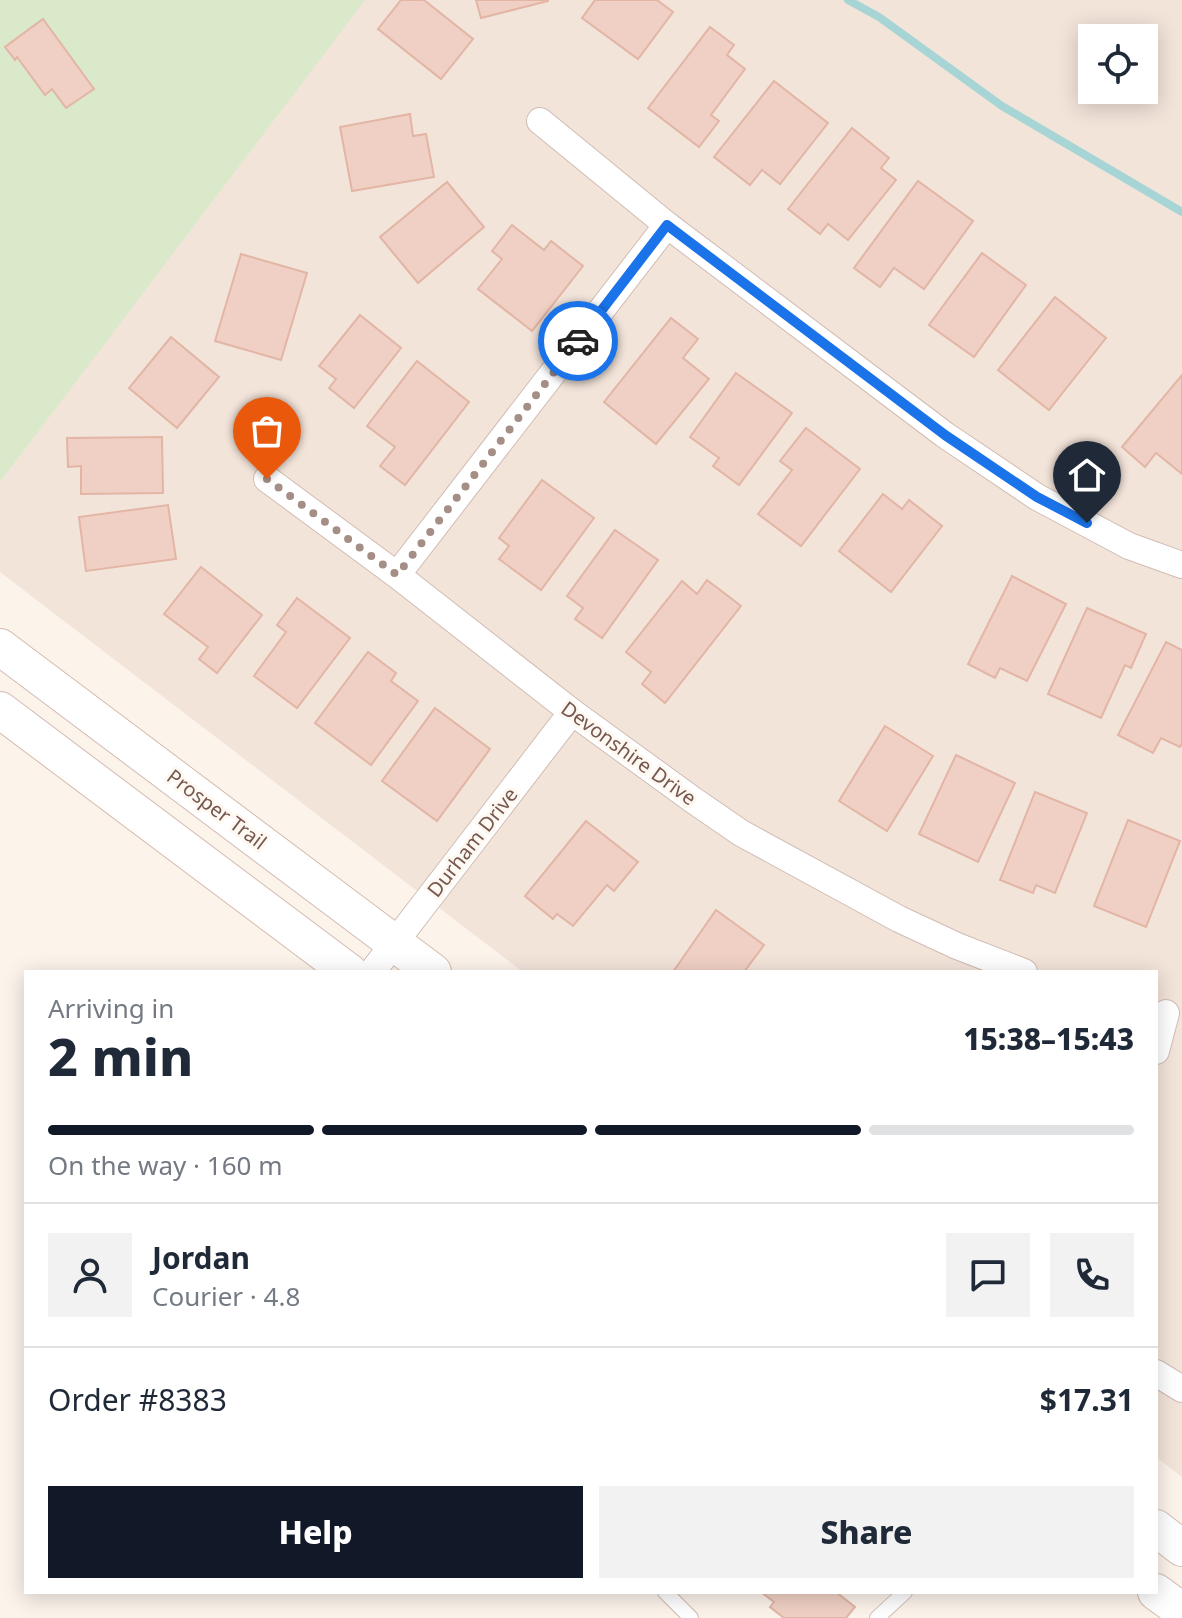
<!DOCTYPE html>
<html lang="en">
<head>
<meta charset="utf-8">
<style>
  :root { --surface:#fff; --page:#f2f2f3; --text:#1f2937; --muted:#747a83; --line:#e0e1e3; --accent:#111827 }
  body { margin:0; font-family:"Noto Sans",sans-serif; background:var(--page); color:var(--text); height:100vh; display:flex; flex-direction:column; font-size:30px; white-space:nowrap }
  * { box-sizing:border-box; margin:0 }
  p { font-size:26px; color:var(--muted) }
  .icon { flex:none; width:44px; height:44px; fill:none; stroke:currentColor; stroke-width:2; stroke-linecap:round; stroke-linejoin:round }
  .map { position:relative; flex:1; overflow:hidden }
  .sheet { position:absolute; left:24px; top:970px; width:1134px; height:624px; display:flex; flex-direction:column; background:var(--surface); border-radius:0px; box-shadow:0 4px 20px #0003 }
  .sheet>* { flex:none }
  .buttons { position:absolute; left:1078px; top:24px; display:grid; gap:16px }
  .buttons a { display:grid; place-items:center; width:80px; height:80px; border-radius:0px; background:var(--surface); box-shadow:0 4px 20px #0003; font-size:40px }
  .pin { position:absolute; display:grid; place-items:center; width:68px; height:68px; color:#fff; margin:-82px -34px; border-radius:50% 50% 50% 0; rotate:-45deg; box-shadow:0 0 8px #0007 }
  .pin .icon { rotate:45deg }
  .courier { position:absolute; display:grid; place-items:center; width:80px; height:80px; margin:-40px; border:6px solid #1a73e8; border-radius:50%; background:#fff; color:#222; box-shadow:0 2px 10px #0007 }
  .overview em { font-style:normal; font-weight:800 }
  .overview div { display:flex; flex-direction:column-reverse }
  .overview { display:flex; align-items:center; justify-content:space-between; height:136px; padding:0 24px }
  h1 { font-size:52px; font-weight:800; line-height:60px }
  .bar { display:grid; grid-template-columns:repeat(4,1fr); gap:12px 8px; align-content:center; height:96px; padding:0 24px }
  .bar i { height:10px; border-radius:6px; background:var(--line) }
  .bar .current { background:var(--accent) }
  .bar p { grid-column:span 4 }
  .line { display:flex; align-items:center; gap:20px; padding:0 24px; border-top:2px solid var(--line) }
  .line div { flex:1 }
  .round { display:grid; place-items:center; flex:none; width:84px; height:84px; border-radius:0px; background:var(--page) }
  .action { display:flex; gap:16px; margin-top:auto; padding:16px 24px }
  .action a { flex:1; height:92px; border-radius:0px; background:var(--accent); color:#fff; font-size:32px; font-weight:800; line-height:92px; text-align:center }
  .action a+a { background:var(--page); color:var(--text) }
  .map>svg:first-child { display:block }
</style>
</head>
<body>
<div class="map">
<svg width="1182" height="1618" viewBox="0 0 1182 1618">
  <rect width="100%" height="100%" fill="#fcf3eb"/>
  <!-- residential -->
  <path fill="#f3e4da" fill-rule="evenodd" d="M 0,0 L 1182,0 L 1182,1477 L 1156,1457 L 1156,972 L 523,972 L 0,572 ZM 1092,38 L 1144,38 L 1144,90 L 1092,90 Z"/>
  <!-- green -->
  <path fill="#dae9ca" d="M 0,0 L 365,0 L 0,482 Z"/>
  <g fill="none" stroke-linecap="round" stroke-linejoin="round">
    <!-- stream -->
    <path stroke="#a7d5d6" stroke-width="8" d="M 848,0 L 879,17 L 1002,106 L 1182,212"/>
  </g>
  <!-- building -->
  <g fill="#f0d0c4" stroke="#e2b5a5" stroke-width="2">
    <path d="M 401,0 L 424,0 L 473,39 L 441,79 L 378,29 Z"/>
    <path d="M 476,0 L 548,0 L 548,1 L 481,18 Z"/>
    <path d="M 595,0 L 657,0 L 673,12 L 638,59 L 582,18 Z"/>
    <path d="M 43,19 L 94,89 L 66,108 L 52,89 L 45,95 L 17,57 L 15,60 L 5,47 Z"/>
    <path d="M 710,27 L 734,45 L 727,55 L 745,69 L 711,115 L 719,121 L 699,147 L 648,108 Z"/>
    <path d="M 774,81 L 828,123 L 780,184 L 762,170 L 750,185 L 714,157 Z"/>
    <path d="M 410,114 L 413,136 L 426,134 L 434,177 L 352,191 L 340,127 Z"/>
    <path d="M 852,128 L 889,158 L 881,168 L 896,180 L 848,240 L 828,224 L 820,234 L 788,209 Z"/>
    <path d="M 918,181 L 973,221 L 924,289 L 894,268 L 880,287 L 854,268 Z"/>
    <path d="M 447,182 L 484,227 L 418,283 L 380,237 Z"/>
    <path d="M 512,225 L 544,250 L 551,241 L 583,266 L 532,331 L 478,289 L 502,259 L 492,251 Z"/>
    <path d="M 982,253 L 1026,285 L 974,357 L 929,325 Z"/>
    <path d="M 241,254 L 307,273 L 281,360 L 215,341 Z"/>
    <path d="M 1055,297 L 1106,338 L 1049,410 L 998,370 Z"/>
    <path d="M 360,315 L 401,348 L 354,408 L 329,388 L 336,379 L 319,366 Z"/>
    <path d="M 671,318 L 698,339 L 683,358 L 709,379 L 656,444 L 604,402 Z"/>
    <path d="M 171,337 L 219,377 L 177,428 L 129,388 Z"/>
    <path d="M 417,361 L 469,402 L 405,485 L 380,466 L 395,447 L 367,426 Z"/>
    <path d="M 736,373 L 792,413 L 739,485 L 713,466 L 719,458 L 690,437 Z"/>
    <path d="M 1182,375 L 1182,474 L 1156,453 L 1145,467 L 1122,447 Z"/>
    <path d="M 806,428 L 860,469 L 801,546 L 758,514 L 792,470 L 780,461 Z"/>
    <path d="M 162,437 L 163,493 L 81,494 L 81,466 L 68,467 L 67,438 Z"/>
    <path d="M 542,480 L 594,518 L 541,590 L 499,559 L 509,546 L 499,538 Z"/>
    <path d="M 883,494 L 902,509 L 909,500 L 942,526 L 891,592 L 839,551 Z"/>
    <path d="M 168,505 L 176,559 L 86,571 L 79,517 Z"/>
    <path d="M 615,530 L 658,560 L 602,638 L 575,619 L 583,608 L 567,596 Z"/>
    <path d="M 201,567 L 262,615 L 217,673 L 199,659 L 208,647 L 164,614 Z"/>
    <path d="M 1012,576 L 1066,604 L 1027,681 L 1000,668 L 995,678 L 968,664 Z"/>
    <path d="M 707,580 L 741,606 L 665,703 L 642,684 L 651,672 L 626,652 L 682,581 L 697,594 Z"/>
    <path d="M 297,598 L 350,638 L 297,708 L 254,676 L 286,632 L 277,625 Z"/>
    <path d="M 1087,608 L 1146,634 L 1131,668 L 1125,665 L 1101,718 L 1048,694 Z"/>
    <path d="M 1166,642 L 1182,650 L 1182,743 L 1180,747 L 1161,738 L 1153,753 L 1118,735 Z"/>
    <path d="M 368,652 L 396,673 L 391,681 L 418,701 L 371,765 L 315,723 Z"/>
    <path d="M 435,708 L 490,749 L 437,821 L 382,781 Z"/>
    <path d="M 885,726 L 933,756 L 887,831 L 839,801 Z"/>
    <path d="M 956,755 L 1015,783 L 978,862 L 919,834 Z"/>
    <path d="M 1035,792 L 1087,813 L 1055,893 L 1036,885 L 1033,893 L 1000,880 Z"/>
    <path d="M 1128,820 L 1180,841 L 1146,927 L 1094,906 Z"/>
    <path d="M 586,821 L 638,862 L 614,891 L 607,885 L 573,926 L 557,914 L 553,919 L 525,896 Z"/>
    <path d="M 716,910 L 764,945 L 744,972 L 673,972 Z"/>
    <path d="M 761,1592 L 836,1592 L 855,1607 L 846,1618 L 784,1618 L 770,1607 L 774,1602 Z"/>
  </g>
  <g fill="none" stroke-linecap="round" stroke-linejoin="round">
    <defs>
      <g id="lane">
        <path d="M 665,1592 L 691,1618"/>
        <path d="M 877,1618 L 905,1592"/>
      </g>
      <g id="street">
        <path d="M 540,121 L 667,225 L 945,435 L 1037,497 L 1129,546 L 1182,565"/>
        <path d="M 267,479 L 397,575 L 572,712 L 693,800 L 741,833 L 899,919 L 957,946 L 1024,972"/>
        <path d="M 397,575 L 667,225"/>
        <path d="M 372,972 L 572,712"/>
        <path d="M 1156,1051 L 1166,1013"/>
        <path d="M 1156,1373 L 1182,1389"/>
      </g>
      <g id="secondary">
        <path d="M 0,647 L 433,972"/>
        <path d="M 0,710 L 349,972"/>
        <path d="M 1156,1528 L 1182,1548"/>
        <path d="M 1156,1592 L 1182,1611"/>
      </g>
    </defs>
    <!-- lane casing -->
    <use href="#lane" stroke="#d0bcb3" stroke-width="16"/>
    <!-- street casing -->
    <use href="#street" stroke="#d0bcb3" stroke-width="28"/>
    <!-- secondary casing -->
    <use href="#secondary" stroke="#d3bcb1" stroke-width="38"/>
    <!-- lane -->
    <use href="#lane" stroke="#fff" stroke-width="14"/>
    <!-- street -->
    <use href="#street" stroke="#fff" stroke-width="26"/>
    <!-- secondary -->
    <use href="#secondary" stroke="#fff" stroke-width="36"/>
  </g>
  <g fill="none" stroke-linecap="round" stroke-linejoin="round">
    <!-- done -->
    <path stroke="#a58e86" stroke-width="8" stroke-dasharray="0 14.4" d="M 267,479 L 397,575 L 578,341"/>
    <!-- route -->
    <path stroke="#1a73e8" stroke-width="10" d="M 578,341 L 667,225 L 945,435 L 1037,497 L 1087,523"/>
  </g>
  <g text-anchor="middle" dominant-baseline="central" stroke-width="6" stroke-linejoin="round" paint-order="stroke">
    <!-- street labels -->
    <g font-size="20" fill="#76584f" stroke="#fef8f2">
      <text transform="translate(629 753) rotate(36)">Devonshire Drive</text>
      <text transform="translate(217 809) rotate(37)">Prosper Trail</text>
      <text transform="translate(472 842) rotate(-52)">Durham Drive</text>
    </g>
  </g>
</svg>
<div class="buttons">
<a><svg class="icon" aria-label="locate" viewBox="0 0 24 24"><circle cx="12" cy="12" r="6"/><path d="M12 2v4M12 18v4M2 12h4M18 12h4"/></svg></a>
</div>
<div class="pin" style="left:267px;top:479px;background:#ea580c"><svg class="icon" aria-label="bag" viewBox="0 0 24 24"><path d="M5 8h14l-1 12H6zM9 8a3 3 0 0 1 6 0"/></svg></div>
<div class="pin" style="left:1087px;top:523px;background:#1f2937"><svg class="icon" aria-label="home" viewBox="0 0 24 24"><path d="M3 11l9-7 9 7M6 9v11h12V9"/></svg></div>
<div class="courier" style="left:578px;top:341px"><svg class="icon" aria-label="car" viewBox="0 0 24 24"><path d="M5 17H2v-5l4-1 3-4h7l3 4 3 1v5h-3M9 17h6M6 11h13"/><circle cx="7" cy="17" r="2"/><circle cx="17" cy="17" r="2"/></svg></div>
<section class="sheet">
<div class="overview"><div><h1>2 min</h1><p>Arriving in</p></div><em>15:38–15:43</em></div>
<div class="bar"><i class="current"></i><i class="current"></i><i class="current"></i><i></i><p>On the way · 160 m</p></div>
<div class="line" style="height:144px"><a class="round"><svg class="icon" aria-label="person" viewBox="0 0 24 24"><circle cx="12" cy="8" r="4"/><path d="M4 21q1-7 8-7t8 7"/></svg></a><div><b>Jordan</b><p>Courier · 4.8</p></div><a class="round"><svg class="icon" aria-label="chat" viewBox="0 0 24 24"><path d="M4 5h16v11H9l-5 4z"/></svg></a><a class="round"><svg class="icon" aria-label="phone" viewBox="0 0 24 24"><path d="M5 4h4l2 5-3 2q2 4 5 5l2-3 5 2v4C11 20 4 13 5 4z"/></svg></a></div>
<div class="line" style="height:104px"><div>Order #8383</div><b>$17.31</b></div>
<div class="action"><a>Help</a><a>Share</a></div>
</section>
</div>
</body>
</html>
